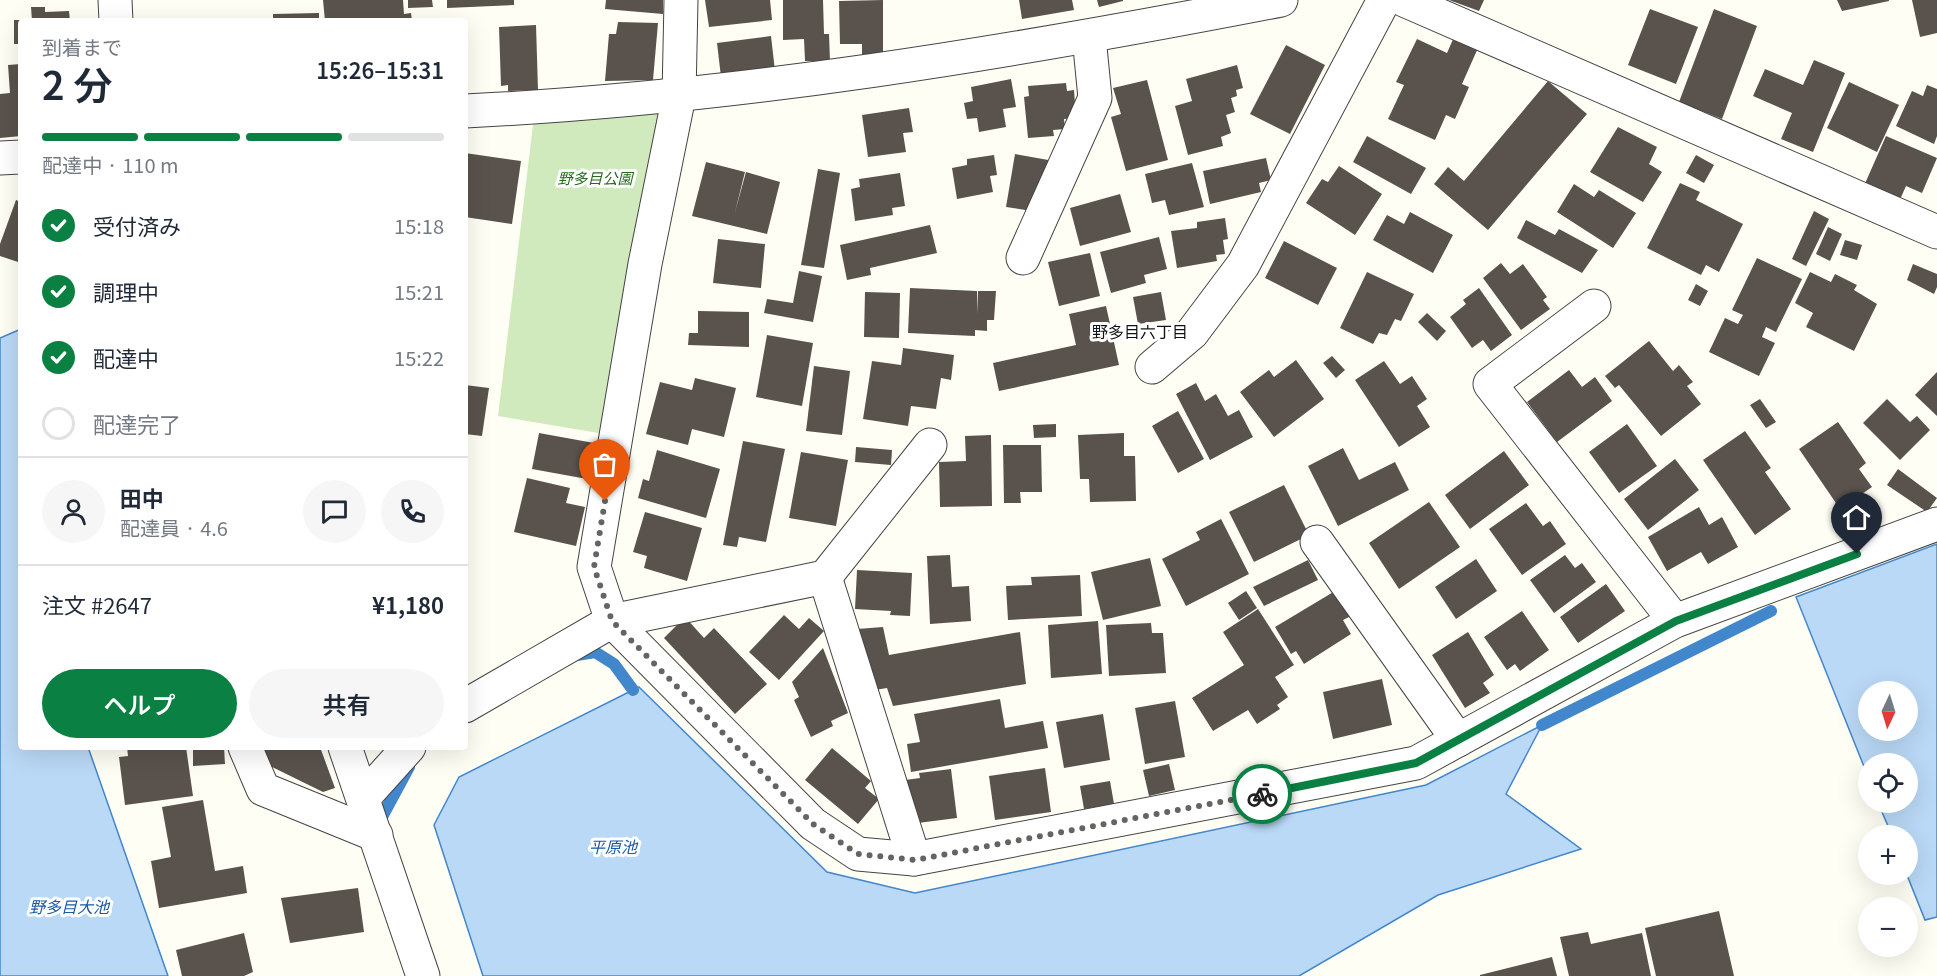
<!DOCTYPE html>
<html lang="ja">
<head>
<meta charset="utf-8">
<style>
  :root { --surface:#fff; --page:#f6f6f7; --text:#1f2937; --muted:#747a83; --line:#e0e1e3; --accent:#0b8043 }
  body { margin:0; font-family:Georgia,"Noto Sans JP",serif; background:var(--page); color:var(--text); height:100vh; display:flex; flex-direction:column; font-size:22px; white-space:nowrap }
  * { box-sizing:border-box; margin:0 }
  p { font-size:20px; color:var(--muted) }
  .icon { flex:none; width:33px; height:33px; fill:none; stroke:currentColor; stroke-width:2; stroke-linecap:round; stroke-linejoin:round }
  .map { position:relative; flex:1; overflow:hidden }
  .details { position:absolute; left:18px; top:18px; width:450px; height:732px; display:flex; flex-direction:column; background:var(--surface); border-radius:6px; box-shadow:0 6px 24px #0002 }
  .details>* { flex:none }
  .needle { width:39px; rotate:184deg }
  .fabs { position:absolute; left:1858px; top:681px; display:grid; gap:12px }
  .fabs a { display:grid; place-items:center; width:60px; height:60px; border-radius:50%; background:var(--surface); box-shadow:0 6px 24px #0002; font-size:30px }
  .pin { position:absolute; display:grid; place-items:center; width:51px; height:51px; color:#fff; margin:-62px -26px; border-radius:50% 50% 50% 0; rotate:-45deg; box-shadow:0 0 6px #0007 }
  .pin .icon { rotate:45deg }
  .courier { position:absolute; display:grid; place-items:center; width:60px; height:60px; margin:-30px; border:4px solid #0b8043; border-radius:50%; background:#fff; color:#222; box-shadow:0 2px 8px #0007 }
  .headline em { font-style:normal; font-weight:600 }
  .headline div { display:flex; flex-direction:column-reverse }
  .headline { display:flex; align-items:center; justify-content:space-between; height:102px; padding:0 24px }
  h1 { font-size:39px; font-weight:600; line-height:45px }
  .bar { display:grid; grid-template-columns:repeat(4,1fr); gap:9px 6px; align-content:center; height:72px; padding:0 24px }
  .bar i { height:8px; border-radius:4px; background:var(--line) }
  .bar .on { background:var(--accent) }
  .bar p { grid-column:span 4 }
  .line { display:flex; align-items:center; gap:15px; padding:0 24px; border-top:2px solid var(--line) }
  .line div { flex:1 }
  .round { display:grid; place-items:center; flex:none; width:63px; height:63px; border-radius:32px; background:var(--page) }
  ol { padding:0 24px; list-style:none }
  li { display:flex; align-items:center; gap:18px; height:66px }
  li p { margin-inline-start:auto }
  li .icon { padding:6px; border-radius:50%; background:var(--accent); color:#fff; stroke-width:4 }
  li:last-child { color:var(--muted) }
  li i { width:33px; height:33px; border:3px solid var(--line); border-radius:50% }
  .primary-button { display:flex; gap:12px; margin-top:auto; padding:12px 24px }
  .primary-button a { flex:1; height:69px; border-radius:36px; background:var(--accent); color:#fff; font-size:24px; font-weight:600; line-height:69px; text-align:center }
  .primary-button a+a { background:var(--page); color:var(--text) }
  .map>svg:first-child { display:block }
</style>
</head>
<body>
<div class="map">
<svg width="1937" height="976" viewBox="0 0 1937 976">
  <rect width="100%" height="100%" fill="#fffef5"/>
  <!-- green -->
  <path fill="#d0eabe" d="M 679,96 L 616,436 L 498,416 L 535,108 Z"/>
  <!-- water -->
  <g fill="#bad9f6" stroke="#4286cc" stroke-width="1.5" fill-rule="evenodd">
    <path d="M 21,329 L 21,747 L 88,747 L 168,976 L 0,976 L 0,338 Z"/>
    <path d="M 1937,544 L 1937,917 L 1925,920 L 1907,875 L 1908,836 L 1892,835 L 1878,803 L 1908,802 L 1908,764 L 1869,764 L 1869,779 L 1796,597 ZM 1869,692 L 1908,692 L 1908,730 L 1869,730 Z"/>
    <path d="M 639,687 L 827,872 L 915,893 L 1426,785 L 1542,725 L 1506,794 L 1581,849 L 1438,895 L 1299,976 L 483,976 L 434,825 L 459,777 Z"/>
  </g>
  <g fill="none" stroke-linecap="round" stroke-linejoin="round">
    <!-- stream -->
    <g stroke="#4286cc" stroke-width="12">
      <path d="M 577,655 L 595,652 L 614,664 L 633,690"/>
      <path d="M 1542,725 L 1771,611"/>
      <path d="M 382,817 L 409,767"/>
    </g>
  </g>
  <!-- building -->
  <g fill="#5a534d">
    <path d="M 323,0 L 403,0 L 404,14 L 411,13 L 412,21 L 325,21 Z"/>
    <path d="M 408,0 L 432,0 L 433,7 L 408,8 Z"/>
    <path d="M 447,0 L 514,0 L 514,5 L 447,8 Z"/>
    <path d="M 606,0 L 663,0 L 663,14 L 605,9 Z"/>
    <path d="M 705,0 L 770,0 L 772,20 L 709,27 Z"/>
    <path d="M 783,0 L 823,0 L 824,34 L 829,34 L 830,61 L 805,61 L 804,39 L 783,40 Z"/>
    <path d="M 883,0 L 883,57 L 862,57 L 862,44 L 840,44 L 839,1 Z"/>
    <path d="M 1019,0 L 1072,0 L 1074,10 L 1022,19 Z"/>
    <path d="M 1097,0 L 1123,0 L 1123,1 L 1099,7 Z"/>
    <path d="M 1449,0 L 1484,0 L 1479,11 Z"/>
    <path d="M 1837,0 L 1889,0 L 1889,1 L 1842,11 Z"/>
    <path d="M 1912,0 L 1937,0 L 1937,33 L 1920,37 Z"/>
    <path d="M 31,7 L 45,7 L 45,12 L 69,11 L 70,21 L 32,21 Z"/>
    <path d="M 1650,9 L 1698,27 L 1676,84 L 1628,65 Z"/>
    <path d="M 1714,9 L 1757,26 L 1722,119 L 1679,102 Z"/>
    <path d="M 319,13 L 319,21 L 273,21 L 273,14 Z"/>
    <rect x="14" y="20" width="7" height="24"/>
    <path d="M 618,22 L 658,23 L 653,80 L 605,81 L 609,34 L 616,34 Z"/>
    <path d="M 536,25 L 538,90 L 508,91 L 508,85 L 501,86 L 499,27 Z"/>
    <path d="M 771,36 L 775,71 L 721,77 L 717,43 Z"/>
    <path d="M 1454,37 L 1478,48 L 1462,84 L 1469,87 L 1455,119 L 1446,115 L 1435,140 L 1388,119 L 1404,85 L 1396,82 L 1417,39 L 1447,53 Z"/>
    <path d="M 1286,45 L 1325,65 L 1290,134 L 1250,114 Z"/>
    <path d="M 1814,60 L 1845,73 L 1813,152 L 1781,139 L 1792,113 L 1753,96 L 1765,69 L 1803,85 Z"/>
    <path d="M 21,64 L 21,136 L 0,138 L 0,94 L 10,93 L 8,65 Z"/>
    <path d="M 1237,65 L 1243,88 L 1236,90 L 1237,96 L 1231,98 L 1235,112 L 1226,115 L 1231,133 L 1221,137 L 1223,146 L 1188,155 L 1175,106 L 1192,101 L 1186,79 Z"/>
    <path d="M 1011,79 L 1016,107 L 1003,109 L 1006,127 L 979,132 L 977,118 L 967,119 L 964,103 L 973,101 L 971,87 Z"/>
    <path d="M 1147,80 L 1168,160 L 1126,171 L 1111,117 L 1121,114 L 1113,88 Z"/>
    <path d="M 1548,81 L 1587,114 L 1488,230 L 1434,184 L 1448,167 L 1464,181 Z"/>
    <path d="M 1849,82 L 1899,105 L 1877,152 L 1827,128 Z"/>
    <path d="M 1066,83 L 1067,91 L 1074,90 L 1076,118 L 1064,119 L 1065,129 L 1053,130 L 1054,136 L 1028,138 L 1024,97 L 1029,96 L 1028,86 Z"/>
    <path d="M 1927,85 L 1937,89 L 1937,136 L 1934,144 L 1896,126 L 1912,91 L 1923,96 Z"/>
    <path d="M 909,108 L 913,132 L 903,133 L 906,152 L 868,157 L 862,115 Z"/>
    <path d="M 1618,127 L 1657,147 L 1649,164 L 1662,172 L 1643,202 L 1590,172 Z"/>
    <path d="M 1367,136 L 1426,168 L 1411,194 L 1353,162 Z"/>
    <path d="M 1886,136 L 1937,158 L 1922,193 L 1906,186 L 1898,204 L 1863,188 Z"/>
    <path d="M 465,153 L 521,161 L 512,224 L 465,217 Z"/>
    <path d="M 1015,154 L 1054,161 L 1032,211 L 1006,207 Z"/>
    <path d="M 994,155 L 997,175 L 990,176 L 993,192 L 957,199 L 952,168 L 967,165 L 967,159 Z"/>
    <path d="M 1696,155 L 1714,165 L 1704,183 L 1686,173 Z"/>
    <path d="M 1266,158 L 1271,180 L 1259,183 L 1261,192 L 1210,204 L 1203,171 Z"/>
    <path d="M 706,162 L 745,172 L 735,212 L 746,172 L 780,182 L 767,234 L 692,216 Z"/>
    <path d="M 1192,163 L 1204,207 L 1169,215 L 1165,200 L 1152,203 L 1145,174 Z"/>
    <path d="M 1339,166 L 1382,194 L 1355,235 L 1306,203 L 1322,179 L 1328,182 Z"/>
    <path d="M 818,169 L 840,173 L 824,268 L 801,265 Z"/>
    <path d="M 900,173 L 905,206 L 892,208 L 893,215 L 855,221 L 851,189 L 860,187 L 859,179 Z"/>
    <path d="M 1680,183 L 1700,192 L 1696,200 L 1743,224 L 1719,272 L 1706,265 L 1701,275 L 1647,248 Z"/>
    <path d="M 1574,184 L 1594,197 L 1599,190 L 1636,213 L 1613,248 L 1557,212 Z"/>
    <path d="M 1120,194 L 1131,232 L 1080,246 L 1070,208 Z"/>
    <path d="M 16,200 L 21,202 L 21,263 L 0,256 L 0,244 Z"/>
    <path d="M 1814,211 L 1829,219 L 1806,266 L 1792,259 Z"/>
    <path d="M 1410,212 L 1453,235 L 1433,273 L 1373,240 L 1387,215 L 1404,224 Z"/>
    <path d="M 1225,218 L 1228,239 L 1223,240 L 1225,254 L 1216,255 L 1217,261 L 1177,268 L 1171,231 L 1197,228 L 1197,222 Z"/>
    <path d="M 1526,220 L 1555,235 L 1559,229 L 1598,250 L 1582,273 L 1517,238 Z"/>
    <path d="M 930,225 L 937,253 L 870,268 L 871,275 L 847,280 L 840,245 Z"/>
    <path d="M 1828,227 L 1842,234 L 1830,261 L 1816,254 Z"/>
    <path d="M 1159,237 L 1167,269 L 1144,275 L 1146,283 L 1111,293 L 1100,252 Z"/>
    <path d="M 718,239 L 765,244 L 761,288 L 713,283 Z"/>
    <path d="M 1845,240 L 1862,245 L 1857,260 L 1840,255 Z"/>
    <path d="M 1284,241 L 1337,268 L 1318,305 L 1265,278 Z"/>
    <path d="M 1090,253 L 1100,296 L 1059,306 L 1048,262 Z"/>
    <path d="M 1757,258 L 1802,279 L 1776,332 L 1766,327 L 1762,337 L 1775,343 L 1759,376 L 1709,352 L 1725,318 L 1738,324 L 1743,315 L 1732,310 Z"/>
    <path d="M 1501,263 L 1510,274 L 1523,264 L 1547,297 L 1543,300 L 1550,309 L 1521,330 L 1483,278 Z"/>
    <path d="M 1913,264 L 1937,274 L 1937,287 L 1934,294 L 1907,280 Z"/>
    <path d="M 799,271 L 822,276 L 813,322 L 764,313 L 767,299 L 793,303 Z"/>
    <path d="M 1367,272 L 1414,294 L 1401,321 L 1395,319 L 1387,335 L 1379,333 L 1373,344 L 1340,328 Z"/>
    <path d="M 1810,272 L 1831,282 L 1835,274 L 1857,285 L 1854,290 L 1877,304 L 1854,351 L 1806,327 L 1813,313 L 1795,303 Z"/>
    <path d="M 1696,284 L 1708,291 L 1700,306 L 1688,300 Z"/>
    <path d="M 910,288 L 977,291 L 977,314 L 978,291 L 996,291 L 994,320 L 987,320 L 987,331 L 975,330 L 975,336 L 908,333 Z"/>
    <path d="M 1479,288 L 1512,335 L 1491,351 L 1483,340 L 1472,348 L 1450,317 L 1466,304 L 1463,300 Z"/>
    <path d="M 865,292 L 900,293 L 899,338 L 864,337 Z"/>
    <path d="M 1161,292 L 1166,320 L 1138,324 L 1133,297 Z"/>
    <path d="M 1106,306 L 1119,365 L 999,391 L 993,363 L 1076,345 L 1069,314 Z"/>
    <path d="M 698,311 L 749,312 L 749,347 L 688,345 L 689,333 L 698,333 Z"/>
    <path d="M 1427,313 L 1446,331 L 1437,341 L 1418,322 Z"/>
    <path d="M 767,335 L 813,343 L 802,406 L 756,397 Z"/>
    <path d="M 1649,341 L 1673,371 L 1679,365 L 1693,382 L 1687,386 L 1701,404 L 1661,436 L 1619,385 L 1615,388 L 1605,376 Z"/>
    <path d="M 903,348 L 954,355 L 951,380 L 941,378 L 936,409 L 911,406 L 908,426 L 863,419 L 872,361 L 901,365 Z"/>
    <path d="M 1332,356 L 1345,370 L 1336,378 L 1323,363 Z"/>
    <path d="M 1296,360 L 1324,399 L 1274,437 L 1240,392 L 1269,370 L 1274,377 Z"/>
    <path d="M 1384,361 L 1400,384 L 1412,376 L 1427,399 L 1417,406 L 1430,427 L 1399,447 L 1355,380 Z"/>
    <path d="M 814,366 L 850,371 L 842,435 L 806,431 Z"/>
    <path d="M 1569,370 L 1582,387 L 1595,377 L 1612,401 L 1557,442 L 1527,402 Z"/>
    <path d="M 1937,372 L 1937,416 L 1915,395 Z"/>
    <path d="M 695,378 L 736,388 L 724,437 L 692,429 L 688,445 L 646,434 L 660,382 L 692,390 Z"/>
    <path d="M 1196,383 L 1205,401 L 1216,394 L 1228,416 L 1239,410 L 1253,437 L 1210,460 L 1176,394 Z"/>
    <path d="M 465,385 L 489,388 L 482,436 L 465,434 Z"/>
    <path d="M 1760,399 L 1776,422 L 1766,428 L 1750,405 Z"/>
    <path d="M 1887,399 L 1910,422 L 1917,416 L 1930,430 L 1900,460 L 1863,423 Z"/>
    <path d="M 1178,411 L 1204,459 L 1178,473 L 1152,426 Z"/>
    <path d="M 1838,422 L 1866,463 L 1859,469 L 1872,487 L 1840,509 L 1799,449 Z"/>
    <path d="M 1056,424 L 1056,437 L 1034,438 L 1033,425 Z"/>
    <path d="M 1627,424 L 1657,466 L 1619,493 L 1589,452 Z"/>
    <path d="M 1745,431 L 1771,468 L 1765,472 L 1791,509 L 1755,535 L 1703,460 Z"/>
    <path d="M 539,433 L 605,445 L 598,481 L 532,469 Z"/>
    <path d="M 1124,433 L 1124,456 L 1135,456 L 1136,501 L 1090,502 L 1089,479 L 1080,479 L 1078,435 Z"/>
    <path d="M 991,435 L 992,506 L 940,507 L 939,462 L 966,461 L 965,436 Z"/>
    <path d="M 743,441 L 785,449 L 766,542 L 739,537 L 737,547 L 723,545 Z"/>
    <path d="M 1003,445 L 1041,445 L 1042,492 L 1020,492 L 1021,503 L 1004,503 Z"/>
    <path d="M 856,447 L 892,450 L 891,465 L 855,462 Z"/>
    <path d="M 1343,448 L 1359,480 L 1395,462 L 1409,490 L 1338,526 L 1308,466 Z"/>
    <path d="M 657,450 L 720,469 L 706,518 L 638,498 L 643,479 L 649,481 Z"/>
    <path d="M 1504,451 L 1529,485 L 1470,529 L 1445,495 Z"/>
    <path d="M 801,452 L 848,460 L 836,526 L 789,518 Z"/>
    <path d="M 1675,459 L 1699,490 L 1648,530 L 1624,499 Z"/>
    <path d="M 1898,469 L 1937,498 L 1927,512 L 1887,485 Z"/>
    <path d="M 527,478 L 570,488 L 566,503 L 585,507 L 576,546 L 514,532 Z"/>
    <path d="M 1284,485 L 1309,535 L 1254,562 L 1229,512 Z"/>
    <path d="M 1429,502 L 1460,547 L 1399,589 L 1369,543 Z"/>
    <path d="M 1526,503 L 1543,526 L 1550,521 L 1566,544 L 1522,575 L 1489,529 Z"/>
    <path d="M 1699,507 L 1709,525 L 1722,517 L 1738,547 L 1708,564 L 1701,552 L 1667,571 L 1648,537 Z"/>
    <path d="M 645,512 L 702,528 L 687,581 L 644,568 L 647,556 L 633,552 Z"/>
    <path d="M 1221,519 L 1249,574 L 1186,606 L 1162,559 L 1200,540 L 1196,532 Z"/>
    <path d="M 950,555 L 952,587 L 969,586 L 971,621 L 930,624 L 927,556 Z"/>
    <path d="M 1565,555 L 1575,568 L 1582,563 L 1596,582 L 1554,613 L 1530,580 Z"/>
    <path d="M 1150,558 L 1161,606 L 1103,620 L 1091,572 Z"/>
    <path d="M 1476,559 L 1497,591 L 1456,619 L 1435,587 Z"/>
    <path d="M 1308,560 L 1318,580 L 1264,606 L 1253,587 Z"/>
    <path d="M 857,570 L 912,573 L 910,616 L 890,615 L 891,611 L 855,609 Z"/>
    <path d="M 1080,575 L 1082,616 L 1008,620 L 1006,586 L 1032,585 L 1031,577 Z"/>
    <path d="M 1606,584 L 1625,611 L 1578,643 L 1560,617 Z"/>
    <path d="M 1246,591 L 1257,608 L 1239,620 L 1228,603 Z"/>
    <path d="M 1335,591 L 1351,616 L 1343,620 L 1351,634 L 1304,664 L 1296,651 L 1291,654 L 1275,627 Z"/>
    <path d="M 1258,609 L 1294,665 L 1275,677 L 1288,697 L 1277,705 L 1280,709 L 1257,724 L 1248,710 L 1213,731 L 1192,698 L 1244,665 L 1223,632 Z"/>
    <path d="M 1522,611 L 1549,650 L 1520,671 L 1515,664 L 1507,670 L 1484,637 Z"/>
    <path d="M 784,615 L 799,629 L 809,618 L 824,631 L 779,680 L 749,652 Z"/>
    <path d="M 685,617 L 704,638 L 714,628 L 767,684 L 735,714 L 664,638 Z"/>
    <path d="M 1098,621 L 1102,674 L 1051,678 L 1048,625 Z"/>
    <path d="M 1151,623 L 1152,633 L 1163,633 L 1166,673 L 1109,676 L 1106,625 Z"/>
    <path d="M 883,627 L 889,655 L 1020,632 L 1026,684 L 893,706 L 887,688 L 875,690 L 857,629 Z"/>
    <path d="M 1468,632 L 1494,675 L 1483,683 L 1490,693 L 1465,708 L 1432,655 Z"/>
    <path d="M 823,648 L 848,713 L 831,721 L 833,726 L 811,737 L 794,700 L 799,697 L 792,682 Z"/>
    <path d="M 1382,679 L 1392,725 L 1333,739 L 1323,692 Z"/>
    <path d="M 1000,699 L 1005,728 L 1043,721 L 1048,748 L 911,772 L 907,744 L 920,742 L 914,714 Z"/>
    <path d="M 1175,701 L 1185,757 L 1145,764 L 1135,708 Z"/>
    <path d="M 1103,714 L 1110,760 L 1064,768 L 1056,722 Z"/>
    <path d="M 127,747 L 186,747 L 193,796 L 125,805 L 119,757 L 128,756 Z"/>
    <path d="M 193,747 L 224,747 L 225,764 L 193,766 Z"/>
    <path d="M 263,747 L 320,747 L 335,788 L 323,792 L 268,765 Z"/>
    <path d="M 832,748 L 871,781 L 865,788 L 879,799 L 858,824 L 805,780 Z"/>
    <path d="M 1169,764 L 1175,790 L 1149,796 L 1143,770 Z"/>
    <path d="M 1045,768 L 1051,812 L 995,820 L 989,776 Z"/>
    <path d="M 951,769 L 957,818 L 910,824 L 905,780 L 920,778 L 919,773 Z"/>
    <path d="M 1110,781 L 1114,804 L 1084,809 L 1080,786 Z"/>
    <path d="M 203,800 L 215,871 L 243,866 L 247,893 L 159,908 L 151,861 L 171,857 L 162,807 Z"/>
    <path d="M 358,888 L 364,932 L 290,943 L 281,898 Z"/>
    <path d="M 1719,911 L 1734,976 L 1656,976 L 1645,928 Z"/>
    <path d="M 1588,932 L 1591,944 L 1642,933 L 1651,976 L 1569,976 L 1560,937 Z"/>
    <path d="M 244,933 L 253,972 L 244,976 L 182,976 L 176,950 Z"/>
    <path d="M 1552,957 L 1557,976 L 1480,976 L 1480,975 Z"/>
  </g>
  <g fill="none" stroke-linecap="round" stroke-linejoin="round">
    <defs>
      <g id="minor">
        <path d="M 115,0 L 116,21"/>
        <path d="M 681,0 L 679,96 L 645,264 L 594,567 L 612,621 L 813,824 L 858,854 L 914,859 L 1416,763 L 1675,621 L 1937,524"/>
        <path d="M 1404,0 L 1937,232"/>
        <path d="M 465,111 C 738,98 1013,52 1281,0"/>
        <path d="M 0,158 L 21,157"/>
        <path d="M 1023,258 L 1095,98 L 1089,37"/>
        <path d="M 1594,306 L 1490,384 L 1675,621"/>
        <path d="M 1152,367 L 1192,333 L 1243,265 L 1384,0"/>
        <path d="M 1317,542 L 1458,740"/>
        <path d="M 825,577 L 914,859"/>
        <path d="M 465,706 L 612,621 L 825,577 L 930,445"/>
        <path d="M 245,747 L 263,789 L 376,835"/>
        <path d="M 345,747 L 423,976"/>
        <path d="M 364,797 L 409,747"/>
      </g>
    </defs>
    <!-- minor casing -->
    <use href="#minor" stroke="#444" stroke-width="35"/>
    <!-- minor -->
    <use href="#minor" stroke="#fff" stroke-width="33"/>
  </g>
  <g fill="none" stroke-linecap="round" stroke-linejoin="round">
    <!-- done -->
    <path stroke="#646461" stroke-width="6" stroke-dasharray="0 10.8" d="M 605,501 L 594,567 L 612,621 L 813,824 L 858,854 L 915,860 L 1262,794"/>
    <!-- route -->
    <path stroke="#0b8043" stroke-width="8" d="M 1262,794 L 1416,763 L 1676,621 L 1857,554"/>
  </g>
  <g text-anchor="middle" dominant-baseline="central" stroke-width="6" stroke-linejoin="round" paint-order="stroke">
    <!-- park labels -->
    <g font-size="15" font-style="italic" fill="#286a20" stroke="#fff">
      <text x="595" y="177">野多目公園</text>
    </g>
    <!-- neighbourhood labels -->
    <g font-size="16" fill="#111" stroke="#fff">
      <text x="1140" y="331">野多目六丁目</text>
    </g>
    <!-- water labels -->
    <g font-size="16" font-style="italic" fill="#1a59a3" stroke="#fff">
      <text x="613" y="846">平原池</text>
      <text x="69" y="906">野多目大池</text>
    </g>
  </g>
</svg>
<div class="fabs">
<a><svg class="needle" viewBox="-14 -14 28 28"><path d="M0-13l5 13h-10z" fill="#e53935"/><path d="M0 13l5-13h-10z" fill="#747a83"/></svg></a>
<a><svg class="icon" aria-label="locate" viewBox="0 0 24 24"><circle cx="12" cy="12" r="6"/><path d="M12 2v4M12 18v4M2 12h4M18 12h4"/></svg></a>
<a>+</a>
<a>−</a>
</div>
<div class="pin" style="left:605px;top:501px;background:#ea580c"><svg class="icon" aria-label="bag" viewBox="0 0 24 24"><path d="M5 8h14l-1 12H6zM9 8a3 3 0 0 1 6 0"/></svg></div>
<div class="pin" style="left:1857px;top:554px;background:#1f2937"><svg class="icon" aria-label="home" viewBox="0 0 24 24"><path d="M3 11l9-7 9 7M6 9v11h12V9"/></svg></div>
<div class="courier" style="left:1262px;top:794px"><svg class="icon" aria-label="bike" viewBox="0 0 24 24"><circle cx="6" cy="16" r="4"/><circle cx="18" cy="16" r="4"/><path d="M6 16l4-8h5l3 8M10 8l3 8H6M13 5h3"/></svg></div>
<section class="details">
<div class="headline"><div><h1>2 分</h1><p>到着まで</p></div><em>15:26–15:31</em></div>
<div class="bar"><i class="on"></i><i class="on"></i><i class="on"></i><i></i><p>配達中 · 110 m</p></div>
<ol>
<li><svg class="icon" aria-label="check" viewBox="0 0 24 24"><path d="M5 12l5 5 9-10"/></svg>受付済み<p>15:18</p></li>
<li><svg class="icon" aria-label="check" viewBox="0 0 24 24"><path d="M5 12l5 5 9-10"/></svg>調理中<p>15:21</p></li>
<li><svg class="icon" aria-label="check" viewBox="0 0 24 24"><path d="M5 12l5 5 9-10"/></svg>配達中<p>15:22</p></li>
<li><i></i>配達完了</li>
</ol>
<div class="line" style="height:108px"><a class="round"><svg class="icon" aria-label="person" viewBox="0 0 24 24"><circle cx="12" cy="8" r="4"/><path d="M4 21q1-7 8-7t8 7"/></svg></a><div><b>田中</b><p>配達員 · 4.6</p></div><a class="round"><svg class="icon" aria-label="chat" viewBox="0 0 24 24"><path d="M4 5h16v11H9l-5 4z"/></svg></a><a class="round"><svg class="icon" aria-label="phone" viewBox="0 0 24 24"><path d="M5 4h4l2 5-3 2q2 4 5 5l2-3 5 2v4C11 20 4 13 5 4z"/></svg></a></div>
<div class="line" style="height:78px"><div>注文 #2647</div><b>¥1,180</b></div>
<div class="primary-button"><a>ヘルプ</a><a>共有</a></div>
</section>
</div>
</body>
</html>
